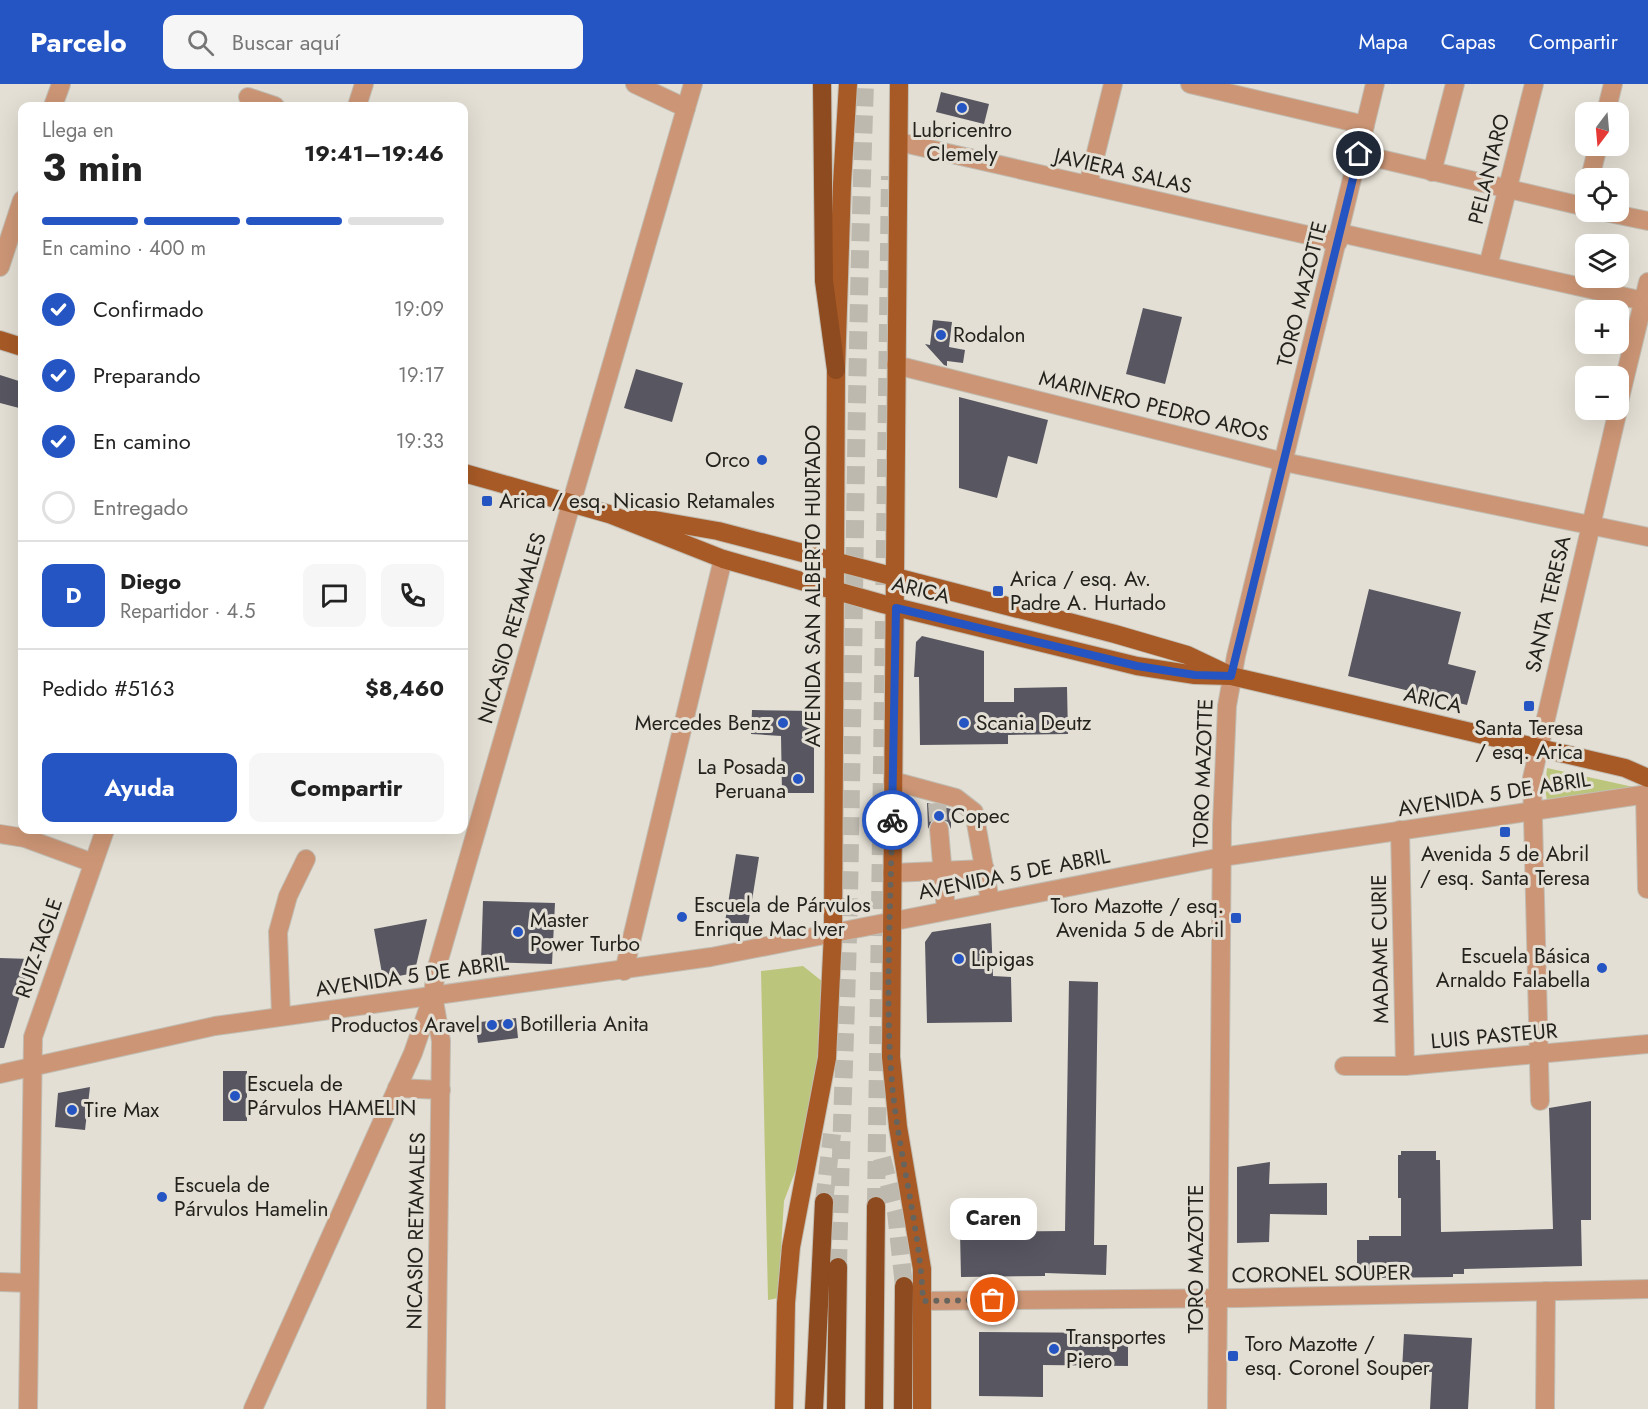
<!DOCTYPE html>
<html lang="es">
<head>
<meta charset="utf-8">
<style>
  :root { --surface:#fff; --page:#f6f6f6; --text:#222; --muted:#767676; --line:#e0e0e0; --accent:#2555c3 }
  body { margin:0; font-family:Jost,sans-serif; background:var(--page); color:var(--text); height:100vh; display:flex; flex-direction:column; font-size:22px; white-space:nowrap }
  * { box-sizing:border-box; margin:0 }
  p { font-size:20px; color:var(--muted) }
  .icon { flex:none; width:33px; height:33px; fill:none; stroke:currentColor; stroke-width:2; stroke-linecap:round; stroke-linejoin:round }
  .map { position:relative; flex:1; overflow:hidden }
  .drawer { position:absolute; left:18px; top:18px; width:450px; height:732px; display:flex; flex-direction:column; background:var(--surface); border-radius:12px; box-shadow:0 6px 24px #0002 }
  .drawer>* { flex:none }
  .needle { width:39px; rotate:196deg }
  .fabs { position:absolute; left:1575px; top:18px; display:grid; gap:12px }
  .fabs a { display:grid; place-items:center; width:54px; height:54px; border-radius:12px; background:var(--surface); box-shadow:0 6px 24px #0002; font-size:30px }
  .pin { position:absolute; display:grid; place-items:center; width:51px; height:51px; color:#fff; margin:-26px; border:3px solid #fff; border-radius:50%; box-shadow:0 2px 6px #0007 }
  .courier { position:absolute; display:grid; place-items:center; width:60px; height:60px; margin:-30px; border:4px solid #2555c3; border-radius:50%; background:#fff; color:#222; box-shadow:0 2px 8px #0007 }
  .bubble { position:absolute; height:42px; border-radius:12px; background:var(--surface); box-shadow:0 6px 24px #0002; font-size:20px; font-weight:700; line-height:42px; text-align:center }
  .headline em { font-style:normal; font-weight:700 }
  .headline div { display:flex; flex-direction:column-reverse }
  .headline { display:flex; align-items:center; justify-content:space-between; height:102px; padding:0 24px }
  h1 { font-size:39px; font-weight:700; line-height:45px }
  .bar { display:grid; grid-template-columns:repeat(4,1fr); gap:9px 6px; align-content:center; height:72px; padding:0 24px }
  .bar i { height:8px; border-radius:4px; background:var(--line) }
  .bar .active { background:var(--accent) }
  .bar p { grid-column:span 4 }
  .line { display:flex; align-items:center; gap:15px; padding:0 24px; border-top:2px solid var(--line) }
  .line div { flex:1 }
  .round { display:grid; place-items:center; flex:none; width:63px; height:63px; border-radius:12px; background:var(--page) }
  ol { padding:0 24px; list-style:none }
  li { display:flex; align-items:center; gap:18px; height:66px }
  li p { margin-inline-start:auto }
  li .icon { padding:6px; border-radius:50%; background:var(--accent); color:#fff; stroke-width:4 }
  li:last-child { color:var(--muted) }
  li i { width:33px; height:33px; border:3px solid var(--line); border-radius:50% }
  .action { display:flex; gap:12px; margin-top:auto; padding:12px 24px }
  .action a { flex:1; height:69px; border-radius:12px; background:var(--accent); color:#fff; font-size:24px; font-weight:700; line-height:69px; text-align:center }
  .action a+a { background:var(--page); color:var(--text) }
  header { display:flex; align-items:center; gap:36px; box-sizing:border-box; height:84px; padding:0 30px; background:var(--accent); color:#fff }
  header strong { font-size:28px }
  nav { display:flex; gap:33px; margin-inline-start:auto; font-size:21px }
  .search { width:420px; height:54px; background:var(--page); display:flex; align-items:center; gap:15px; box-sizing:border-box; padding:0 21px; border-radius:12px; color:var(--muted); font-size:22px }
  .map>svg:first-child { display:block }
</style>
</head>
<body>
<header>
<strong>Parcelo</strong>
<div class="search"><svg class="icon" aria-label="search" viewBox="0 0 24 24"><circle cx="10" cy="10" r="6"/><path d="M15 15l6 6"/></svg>Buscar aquí</div>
<nav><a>Mapa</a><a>Capas</a><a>Compartir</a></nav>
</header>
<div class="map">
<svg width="1648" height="1325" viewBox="0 0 1648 1325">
  <rect width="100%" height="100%" fill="#e4dfd4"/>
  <!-- green -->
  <g fill="#bcc57c">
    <path d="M 1547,684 L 1638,704 L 1547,717 L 1545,703 Z"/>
    <path d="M 803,882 L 823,898 L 823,945 L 815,999 L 798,1080 L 784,1117 L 778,1214 L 768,1216 L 761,887 Z"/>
  </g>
  <!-- building -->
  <g fill="#585761">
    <path d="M 941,8 L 989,20 L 984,40 L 936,28 Z"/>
    <path d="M 1143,224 L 1182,233 L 1165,300 L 1126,290 Z"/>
    <path d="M 933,236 L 952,238 L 949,263 L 965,266 L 963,279 L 947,277 L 947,282 L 944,281 L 925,260 L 930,261 Z"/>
    <path d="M 636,285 L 683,299 L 672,338 L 624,324 Z"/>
    <path d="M 0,291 L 22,298 L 19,324 L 0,319 Z"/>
    <path d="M 959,313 L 1048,336 L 1037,380 L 1008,372 L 997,414 L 959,404 Z"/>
    <path d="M 1369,505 L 1461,528 L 1448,580 L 1476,587 L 1467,621 L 1348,592 Z"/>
    <path d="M 922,552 L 984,567 L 984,618 L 1014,618 L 1014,604 L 1067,603 L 1068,650 L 1008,651 L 1008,660 L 920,661 L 919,593 L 914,593 L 916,558 Z"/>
    <path d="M 752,626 L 814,627 L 814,709 L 782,709 L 781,652 L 751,650 Z"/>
    <path d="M 927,719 L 951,725 L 951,745 L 948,738 L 939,734 L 932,736 L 928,745 Z"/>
    <path d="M 736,770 L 759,773 L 748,841 L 725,838 Z"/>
    <path d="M 483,817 L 555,819 L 552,880 L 481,878 Z"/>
    <path d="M 427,835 L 416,882 L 409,890 L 383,895 L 374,845 Z"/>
    <path d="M 991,839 L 993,892 L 1011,893 L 1012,938 L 927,939 L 925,858 L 932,848 Z"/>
    <path d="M 0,874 L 31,875 L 4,964 L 0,964 Z"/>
    <path d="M 1069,897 L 1098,898 L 1094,1161 L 1107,1161 L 1106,1191 L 1045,1189 L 1045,1192 L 961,1193 L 960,1148 L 1065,1147 Z"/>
    <path d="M 516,934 L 518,954 L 478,959 L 476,945 L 480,938 Z"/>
    <rect x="223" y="987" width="24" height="50"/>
    <path d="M 90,1003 L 85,1046 L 55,1043 L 58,1009 Z"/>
    <path d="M 1591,1017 L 1591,1136 L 1581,1136 L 1582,1182 L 1464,1185 L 1464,1190 L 1453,1190 L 1453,1193 L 1374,1194 L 1374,1190 L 1357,1190 L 1357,1156 L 1369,1156 L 1369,1152 L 1401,1152 L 1401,1114 L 1398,1114 L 1398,1071 L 1401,1071 L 1401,1067 L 1436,1067 L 1436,1076 L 1440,1076 L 1441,1148 L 1553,1145 L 1549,1024 Z"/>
    <path d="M 1270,1078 L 1269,1100 L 1327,1099 L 1327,1131 L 1270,1130 L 1269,1158 L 1237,1159 L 1237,1083 Z"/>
    <path d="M 979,1248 L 1128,1249 L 1128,1282 L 1043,1281 L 1043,1313 L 979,1312 Z"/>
    <path d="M 1404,1250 L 1472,1254 L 1468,1325 L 1430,1325 L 1432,1288 L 1402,1286 Z"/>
  </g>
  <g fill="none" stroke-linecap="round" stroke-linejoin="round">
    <!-- minor-tunnel -->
    <path stroke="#bdb9af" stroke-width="18" stroke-dasharray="18 9" stroke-linecap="butt" d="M 937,719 L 939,745"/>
    <!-- highway-tunnel -->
    <g stroke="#bdb9af" stroke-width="18" stroke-dasharray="18 9" stroke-linecap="butt">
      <path d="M 882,1074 L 896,1128 L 904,1202"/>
      <path d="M 824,1118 L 832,1050"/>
      <path d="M 876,1122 L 890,92"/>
      <path d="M 838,1183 C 841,1040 848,898 850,755 C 855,503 856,252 865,0"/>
    </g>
    <defs>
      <g id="minor">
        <path d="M 635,0 L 686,24"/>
        <path d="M 1190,0 L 1365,41"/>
        <path d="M 248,13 L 275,22"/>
        <path d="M 53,22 L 61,0"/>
        <path d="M 357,22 L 364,0"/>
        <path d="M 1606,28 L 1613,0"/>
        <path d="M 899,58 L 1338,158"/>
        <path d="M 1359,70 L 1586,123"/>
        <path d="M 1432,88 L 1455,0"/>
        <path d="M 1590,94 L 1598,62"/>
        <path d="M 1088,101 L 1113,0"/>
        <path d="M 1605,128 L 1648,137"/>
        <path d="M 1340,149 L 1648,218"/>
        <path d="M 1488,182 L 1534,0"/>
        <path d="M 0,183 L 22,116"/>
        <path d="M 896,281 L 1284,378 L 1648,453"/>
        <path d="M 1618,322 L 1648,198"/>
        <path d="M 893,697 L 956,714 L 974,728 L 990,817"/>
        <path d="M 1645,710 L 1647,805"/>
        <path d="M 939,745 L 946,826"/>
        <path d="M 1400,746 L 1405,982"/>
        <path d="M 0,750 L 25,754 L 93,779"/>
        <path d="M 892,789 L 985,785"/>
        <path d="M 624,887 L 723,475"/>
        <path d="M 281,932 L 278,848 L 288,812 L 306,775"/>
        <path d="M 1344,982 L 1405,982 L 1648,960"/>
        <path d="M 0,990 L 215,942 L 711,873 L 1222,773 L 1648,710"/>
        <path d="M 397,1004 L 441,1006"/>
        <path d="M 1540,1017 L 1532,694 L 1618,326"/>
        <path d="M 0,1198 L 29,1199"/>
        <path d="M 923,1217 L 1241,1214 L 1648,1205"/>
        <path d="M 28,1325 L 33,953 L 105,746"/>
        <path d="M 253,1325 L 413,969 L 433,911"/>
        <path d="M 436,1325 L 441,957 L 433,911 L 436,886 L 693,0"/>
        <path d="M 1217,1325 L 1222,740 L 1227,622 L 1236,572 L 1375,0"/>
        <path d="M 1545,1325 L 1546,1207"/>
      </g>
      <g id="major">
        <path d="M 899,0 L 891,973 L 898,1043 L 922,1185 L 922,1325"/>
        <path d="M 0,256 L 22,263"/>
        <path d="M 464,389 L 609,430 L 723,475 L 883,520 L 1137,582 L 1195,591 L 1231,592 L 1625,684 L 1648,694"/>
        <path d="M 631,432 L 718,447 L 1115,550 L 1187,571 L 1227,590"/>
        <path d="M 784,1325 L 786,1219 L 791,1163 L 827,974 L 833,849 L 836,286 L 842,100 L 848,0"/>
      </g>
      <g id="highway">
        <path d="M 822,0 L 824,197 L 836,286"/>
        <path d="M 814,1325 L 824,1118"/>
        <path d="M 836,1325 L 838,1183"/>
        <path d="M 874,1325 L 876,1122"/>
        <path d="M 903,1325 L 904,1202"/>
      </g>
    </defs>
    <!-- minor casing -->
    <use href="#minor" stroke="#c1bdb3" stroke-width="20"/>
    <!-- major casing -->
    <use href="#major" stroke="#c1bdb3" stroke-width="20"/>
    <!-- highway casing -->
    <use href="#highway" stroke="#c1bdb3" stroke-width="20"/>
    <!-- minor -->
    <use href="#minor" stroke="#cc9676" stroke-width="18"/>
    <!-- major -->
    <use href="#major" stroke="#a75a26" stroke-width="18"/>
    <!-- highway -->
    <use href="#highway" stroke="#8e4b1f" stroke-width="18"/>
  </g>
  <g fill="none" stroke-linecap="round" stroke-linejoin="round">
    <!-- done -->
    <path stroke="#67645d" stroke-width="6" stroke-dasharray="0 10.8" d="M 892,736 C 891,824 884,922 893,1010 C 901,1079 920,1147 923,1217 L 993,1216"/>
    <!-- route -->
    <path stroke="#2555c3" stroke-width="8" d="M 892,736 L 896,524 L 1137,582 L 1195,591 L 1231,592 L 1359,70"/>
  </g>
  <!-- markers -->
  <g fill="#2555c3" stroke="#e4dfd4" stroke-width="2">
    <circle cx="962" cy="24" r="6"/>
    <circle cx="941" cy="251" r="6"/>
    <circle cx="762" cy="376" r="6"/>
    <rect x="481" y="411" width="12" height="12" rx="3"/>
    <rect x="992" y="501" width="12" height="12" rx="3"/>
    <rect x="1523" y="616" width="12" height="12" rx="3"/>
    <circle cx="783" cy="639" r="6"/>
    <circle cx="964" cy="639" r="6"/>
    <circle cx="798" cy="695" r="6"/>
    <circle cx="939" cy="732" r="6"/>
    <rect x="1499" y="742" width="12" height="12" rx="3"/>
    <circle cx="682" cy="833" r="6"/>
    <rect x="1230" y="828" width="12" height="12" rx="3"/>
    <circle cx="518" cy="848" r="6"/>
    <circle cx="959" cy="875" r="6"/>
    <circle cx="1602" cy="884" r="6"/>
    <circle cx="508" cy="940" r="6"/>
    <circle cx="492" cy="941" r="6"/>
    <circle cx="235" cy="1012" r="6"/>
    <circle cx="72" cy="1026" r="6"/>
    <circle cx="162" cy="1113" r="6"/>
    <circle cx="1054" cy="1265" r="6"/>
    <rect x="1227" y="1266" width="12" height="12" rx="3"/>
  </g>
  <g text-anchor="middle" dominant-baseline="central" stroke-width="6" stroke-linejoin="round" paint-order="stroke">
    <!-- poi labels -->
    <g font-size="21" fill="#23221d" stroke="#e4dfd4" text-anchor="start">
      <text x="962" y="46" text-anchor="middle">Lubricentro<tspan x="962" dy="24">Clemely</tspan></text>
      <text x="953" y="251">Rodalon</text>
      <text x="750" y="376" text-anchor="end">Orco</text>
      <text x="499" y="417">Arica / esq. Nicasio Retamales</text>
      <text x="1010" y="495">Arica / esq. Av.<tspan x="1010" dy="24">Padre A. Hurtado</tspan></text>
      <text x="771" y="639" text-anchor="end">Mercedes Benz</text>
      <text x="976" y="639">Scania Deutz</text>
      <text x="1529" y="644" text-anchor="middle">Santa Teresa<tspan x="1529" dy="24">/ esq. Arica</tspan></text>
      <text x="786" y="683" text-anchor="end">La Posada<tspan x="786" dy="24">Peruana</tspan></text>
      <text x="951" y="732">Copec</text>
      <text x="1505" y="770" text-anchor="middle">Avenida 5 de Abril<tspan x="1505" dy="24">/ esq. Santa Teresa</tspan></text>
      <text x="694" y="821">Escuela de Párvulos<tspan x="694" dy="24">Enrique Mac Iver</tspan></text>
      <text x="1224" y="822" text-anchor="end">Toro Mazotte / esq.<tspan x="1224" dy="24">Avenida 5 de Abril</tspan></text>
      <text x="530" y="836">Master<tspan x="530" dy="24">Power Turbo</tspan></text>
      <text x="1590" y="872" text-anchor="end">Escuela Básica<tspan x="1590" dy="24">Arnaldo Falabella</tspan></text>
      <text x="971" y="875">Lipigas</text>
      <text x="520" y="940">Botilleria Anita</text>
      <text x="480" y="941" text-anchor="end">Productos Aravel</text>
      <text x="247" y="1000">Escuela de<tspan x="247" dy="24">Párvulos HAMELIN</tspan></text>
      <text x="84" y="1026">Tire Max</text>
      <text x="174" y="1101">Escuela de<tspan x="174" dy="24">Párvulos Hamelin</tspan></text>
      <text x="1066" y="1253">Transportes<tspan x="1066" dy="24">Piero</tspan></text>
      <text x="1245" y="1260">Toro Mazotte /<tspan x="1245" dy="24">esq. Coronel Souper</tspan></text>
    </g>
    <!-- street labels -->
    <g font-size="21" fill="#23221d" stroke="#e4dfd4">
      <text transform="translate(1489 85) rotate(-76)">PELANTARO</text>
      <text transform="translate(1123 87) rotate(13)">JAVIERA SALAS</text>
      <text transform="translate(1302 210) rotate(-76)">TORO MAZOTTE</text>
      <text transform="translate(1154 322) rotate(14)">MARINERO PEDRO AROS</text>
      <text transform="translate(813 502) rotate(-90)">AVENIDA SAN ALBERTO HURTADO</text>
      <text transform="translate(921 506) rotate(14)">ARICA</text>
      <text transform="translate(1548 520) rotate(-77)">SANTA TERESA</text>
      <text transform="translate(512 544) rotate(-74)">NICASIO RETAMALES</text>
      <text transform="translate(1433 616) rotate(13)">ARICA</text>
      <text transform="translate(1203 689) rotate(-88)">TORO MAZOTTE</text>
      <text transform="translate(1494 710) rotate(-9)">AVENIDA 5 DE ABRIL</text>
      <text transform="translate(1014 790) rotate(-11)">AVENIDA 5 DE ABRIL</text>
      <text transform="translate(39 864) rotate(-71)">RUIZ-TAGLE</text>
      <text transform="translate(1380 865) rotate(-91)">MADAME CURIE</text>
      <text transform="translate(412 892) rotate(-8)">AVENIDA 5 DE ABRIL</text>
      <text transform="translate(1494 952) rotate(-5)">LUIS PASTEUR</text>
      <text transform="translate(416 1147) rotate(-89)">NICASIO RETAMALES</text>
      <text transform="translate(1196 1175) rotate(-90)">TORO MAZOTTE</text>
      <text transform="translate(1321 1190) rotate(-1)">CORONEL SOUPER</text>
    </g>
  </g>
</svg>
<div class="fabs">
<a><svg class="needle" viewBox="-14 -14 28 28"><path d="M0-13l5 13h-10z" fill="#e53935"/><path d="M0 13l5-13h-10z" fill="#767676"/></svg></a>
<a><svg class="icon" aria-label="locate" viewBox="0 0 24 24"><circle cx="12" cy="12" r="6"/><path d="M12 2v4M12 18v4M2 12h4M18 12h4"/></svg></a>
<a><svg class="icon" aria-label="layers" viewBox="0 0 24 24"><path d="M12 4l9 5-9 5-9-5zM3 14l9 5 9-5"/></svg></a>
<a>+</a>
<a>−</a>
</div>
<div class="pin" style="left:993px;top:1216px;background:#ea580c"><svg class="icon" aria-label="bag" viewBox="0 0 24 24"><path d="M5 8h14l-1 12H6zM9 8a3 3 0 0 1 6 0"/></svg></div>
<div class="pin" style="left:1359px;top:70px;background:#1f2937"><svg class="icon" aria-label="home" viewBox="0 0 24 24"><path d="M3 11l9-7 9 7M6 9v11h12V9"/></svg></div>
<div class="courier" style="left:892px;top:736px"><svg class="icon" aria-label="bike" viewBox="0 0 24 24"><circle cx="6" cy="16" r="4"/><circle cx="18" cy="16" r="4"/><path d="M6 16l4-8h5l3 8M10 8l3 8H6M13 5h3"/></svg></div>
<div class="bubble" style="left:950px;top:1114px;width:87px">Caren</div>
<section class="drawer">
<div class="headline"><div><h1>3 min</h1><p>Llega en</p></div><em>19:41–19:46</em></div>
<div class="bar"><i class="active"></i><i class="active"></i><i class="active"></i><i></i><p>En camino · 400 m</p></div>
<ol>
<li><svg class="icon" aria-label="check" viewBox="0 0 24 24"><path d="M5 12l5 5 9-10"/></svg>Confirmado<p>19:09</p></li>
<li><svg class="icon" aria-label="check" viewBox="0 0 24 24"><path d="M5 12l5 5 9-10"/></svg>Preparando<p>19:17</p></li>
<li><svg class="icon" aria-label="check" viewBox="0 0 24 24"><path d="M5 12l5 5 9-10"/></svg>En camino<p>19:33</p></li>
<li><i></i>Entregado</li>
</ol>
<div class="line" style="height:108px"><b class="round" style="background:var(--accent);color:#fff">D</b><div><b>Diego</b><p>Repartidor · 4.5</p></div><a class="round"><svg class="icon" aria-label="chat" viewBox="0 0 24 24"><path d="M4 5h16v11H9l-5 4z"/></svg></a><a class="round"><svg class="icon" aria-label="phone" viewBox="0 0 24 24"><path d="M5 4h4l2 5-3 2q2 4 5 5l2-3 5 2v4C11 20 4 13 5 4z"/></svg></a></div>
<div class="line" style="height:78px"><div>Pedido #5163</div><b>$8,460</b></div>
<div class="action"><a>Ayuda</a><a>Compartir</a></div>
</section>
</div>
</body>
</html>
